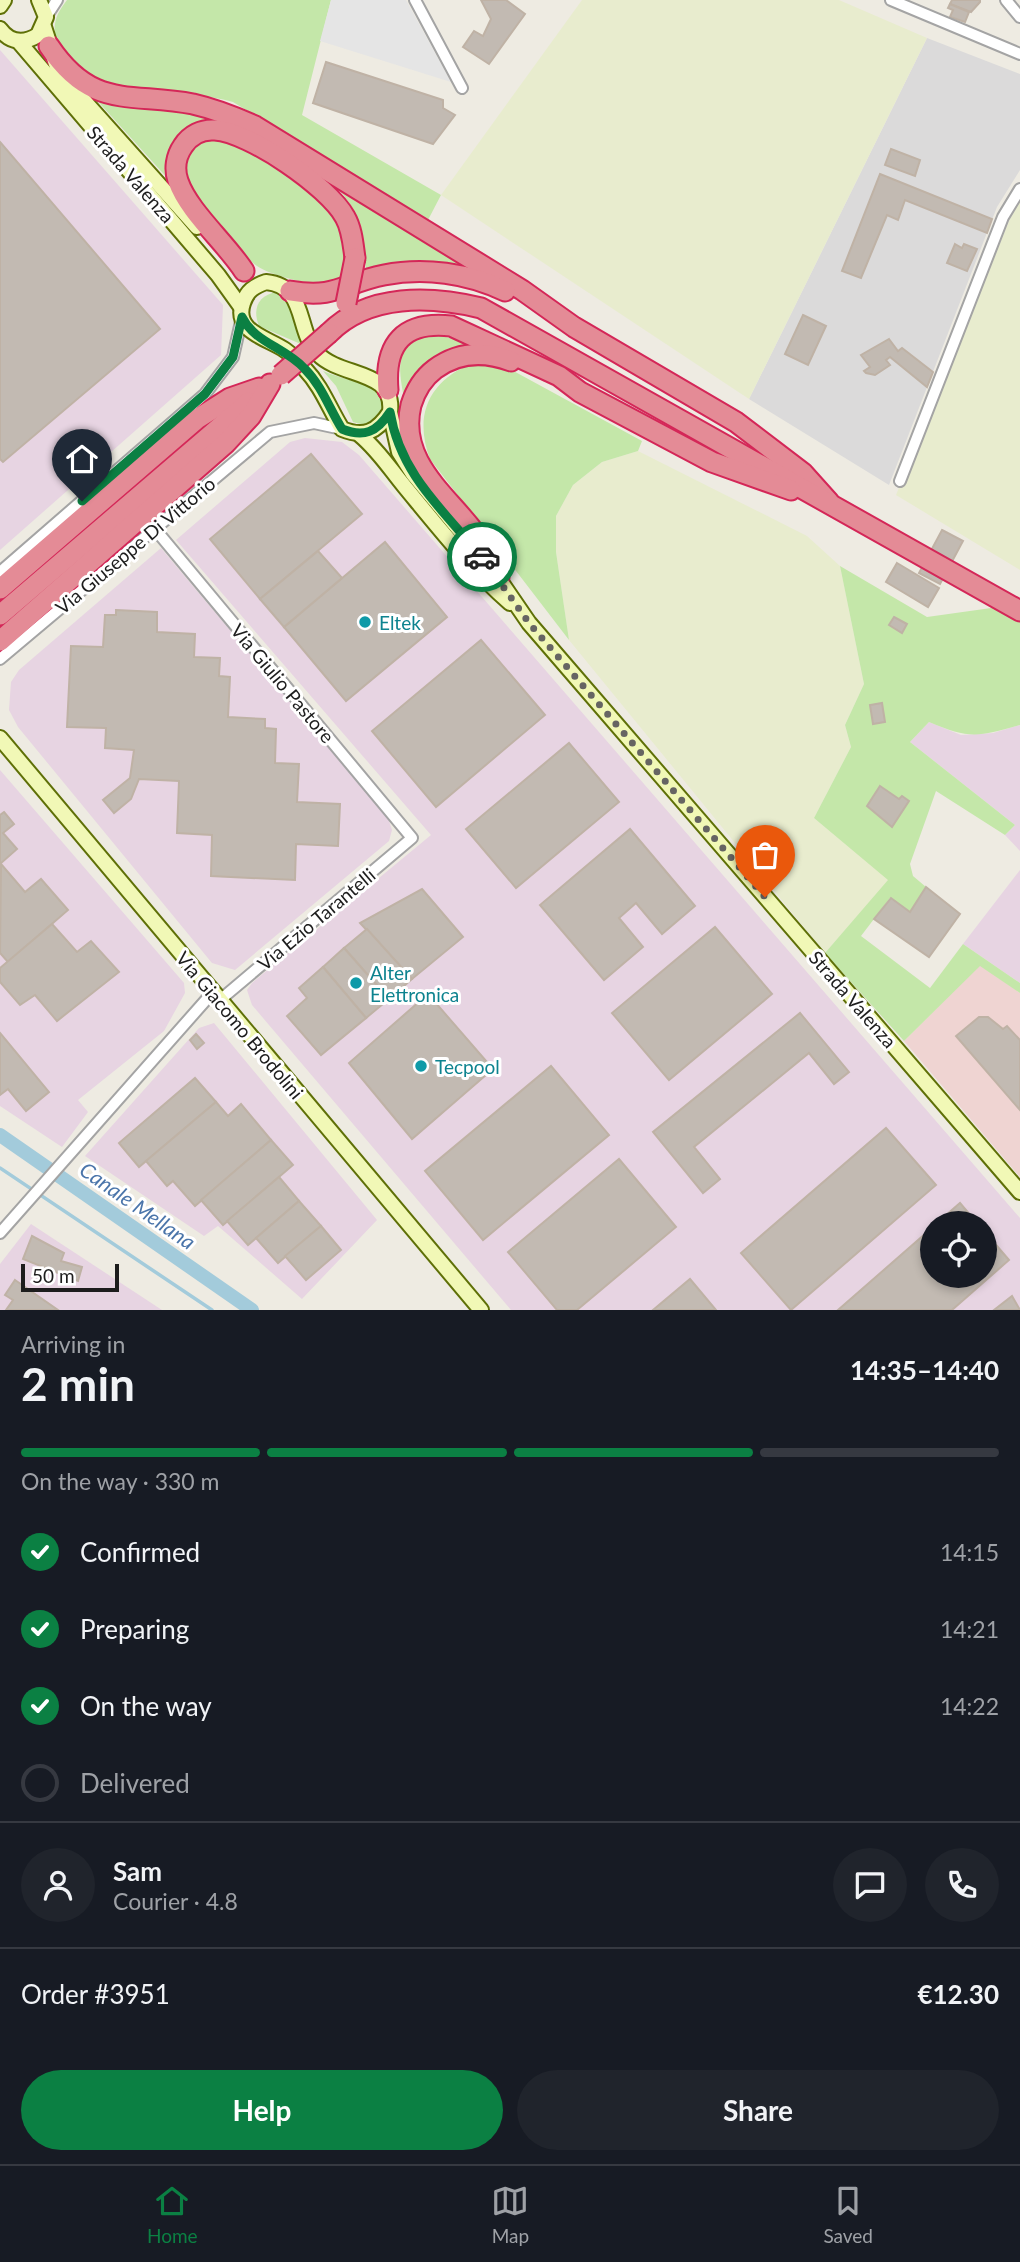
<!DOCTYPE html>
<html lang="en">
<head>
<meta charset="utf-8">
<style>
  :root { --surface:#171b24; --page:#20242c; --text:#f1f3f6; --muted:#9ea1a6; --line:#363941; --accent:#0b8043 }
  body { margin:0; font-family:Lato,sans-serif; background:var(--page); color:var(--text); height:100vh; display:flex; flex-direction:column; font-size:26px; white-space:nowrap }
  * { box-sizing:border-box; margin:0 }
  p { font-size:23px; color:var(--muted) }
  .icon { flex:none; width:38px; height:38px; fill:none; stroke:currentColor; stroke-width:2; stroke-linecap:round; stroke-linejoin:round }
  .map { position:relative; height:1310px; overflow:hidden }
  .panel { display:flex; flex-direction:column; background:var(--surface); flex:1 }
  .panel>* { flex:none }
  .controls { position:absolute; left:920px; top:1211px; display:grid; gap:14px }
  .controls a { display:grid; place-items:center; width:77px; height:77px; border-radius:50%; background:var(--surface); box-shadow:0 4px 10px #0003; font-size:35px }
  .scale { position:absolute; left:21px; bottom:18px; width:98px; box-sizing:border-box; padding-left:7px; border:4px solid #1d1d1d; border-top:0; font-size:19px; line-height:24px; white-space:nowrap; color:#1d1d1d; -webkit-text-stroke:5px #fff; paint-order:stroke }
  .pin { position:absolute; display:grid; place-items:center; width:60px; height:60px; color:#fff; margin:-72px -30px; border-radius:50% 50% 50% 0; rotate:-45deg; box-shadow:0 0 7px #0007 }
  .pin .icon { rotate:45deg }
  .courier { position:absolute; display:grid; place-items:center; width:70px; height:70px; margin:-35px; border:5px solid #0b8043; border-radius:50%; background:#fff; color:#222; box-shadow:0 2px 9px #0007 }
  .headline em { font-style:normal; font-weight:700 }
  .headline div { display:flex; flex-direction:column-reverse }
  .headline { display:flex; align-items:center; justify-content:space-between; height:119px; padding:0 21px }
  h1 { font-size:46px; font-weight:700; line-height:52px }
  .bar { display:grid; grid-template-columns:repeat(4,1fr); gap:10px 7px; align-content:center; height:84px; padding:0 21px }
  .bar i { height:9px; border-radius:5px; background:var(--line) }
  .bar .active { background:var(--accent) }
  .bar p { grid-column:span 4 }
  .line { display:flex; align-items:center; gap:18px; padding:0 21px; border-top:2px solid var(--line) }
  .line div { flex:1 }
  .round { display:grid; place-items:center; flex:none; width:74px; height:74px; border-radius:37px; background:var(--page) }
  ol { padding:0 21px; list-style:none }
  li { display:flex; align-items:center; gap:21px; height:77px }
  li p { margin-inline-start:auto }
  li .icon { padding:7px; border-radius:50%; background:var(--accent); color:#fff; stroke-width:4 }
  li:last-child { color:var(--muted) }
  li i { width:38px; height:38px; border:4px solid var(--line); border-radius:50% }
  .button { display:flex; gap:14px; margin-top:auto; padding:14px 21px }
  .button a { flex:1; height:80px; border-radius:42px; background:var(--accent); color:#fff; font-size:28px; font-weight:700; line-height:80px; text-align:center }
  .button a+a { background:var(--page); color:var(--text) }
  .tab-bar { display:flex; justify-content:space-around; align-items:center; height:98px; border-top:2px solid var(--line); background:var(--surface); font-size:19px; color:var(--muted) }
  .tab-bar a { display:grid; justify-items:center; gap:4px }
  .tab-bar .active { color:var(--accent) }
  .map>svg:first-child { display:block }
</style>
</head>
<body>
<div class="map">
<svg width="1020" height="1310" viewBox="0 0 1020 1310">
  <rect width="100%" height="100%" fill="#eeebe2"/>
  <!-- residential -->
  <path fill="#dbdada" d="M 927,38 L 1020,74 L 1020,170 L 997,207 L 889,485 L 749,399 Z"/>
  <!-- commercial -->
  <path fill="#efd4d2" d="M 980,965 L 1020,993 L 1020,1177 L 904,1041 Z"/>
  <!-- industrial -->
  <g fill="#e7d4e2" fill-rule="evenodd">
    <path d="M 0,50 L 223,305 L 221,355 L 0,550 Z"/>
    <path d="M 305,438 L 342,442 L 359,455 L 1020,1218 L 1020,1310 L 511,1310 L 252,1005 L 247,990 L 252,983 L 431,835 L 176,540 L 290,442 ZM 933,1223 L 985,1223 L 985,1276 L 933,1276 Z"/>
    <path d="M 161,548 L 388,818 L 392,830 L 389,841 L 235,970 L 212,963 L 18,727 L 9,710 L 11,682 L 19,670 Z"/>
    <path d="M 929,722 L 961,735 L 993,733 L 1020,725 L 1020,851 L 1005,835 L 1015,825 L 910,742 Z"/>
    <path d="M 0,770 L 184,983 L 185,993 L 164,1031 L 78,1100 L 88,1112 L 62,1147 L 0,1106 Z"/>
    <path d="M 1020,870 L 1020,983 L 963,944 Z"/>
    <path d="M 214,1023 L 377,1220 L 302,1299 L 218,1226 L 204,1236 L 85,1156 L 199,1028 Z"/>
    <path d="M 31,1224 L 162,1310 L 0,1310 L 0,1264 Z"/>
  </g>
  <!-- farmland -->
  <g fill="#e8ecce">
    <path d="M 582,0 L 839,0 L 927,38 L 749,399 L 441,195 Z"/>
    <path d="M 1020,202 L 1020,570 L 896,495 L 1010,219 Z"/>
    <path d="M 638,451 L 807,536 L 840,566 L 864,684 L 845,725 L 851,747 L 814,818 L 889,880 L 825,953 L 569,640 L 556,552 L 556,516 L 573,485 L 602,462 Z"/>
  </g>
  <!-- grass -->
  <g fill="#c4e7a9">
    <path d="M 67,0 L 331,0 L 302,115 L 441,195 L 428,220 L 233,102 C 186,87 70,101 56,39 C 52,23 57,13 67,0 Z"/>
    <path d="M 93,96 L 182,108 L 209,118 L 209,123 L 170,181 Z"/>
    <path d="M 204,138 L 231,138 L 314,189 L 346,231 L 347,278 L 324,288 C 306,282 271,276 257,266 C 245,258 235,241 225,230 C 199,200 163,173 204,138 Z"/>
    <path d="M 337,188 L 460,259 L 456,265 L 404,263 L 366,270 C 364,237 361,212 337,188 Z"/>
    <path d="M 277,292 L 292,305 L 303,345 L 259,326 C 252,309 258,295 277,292 Z"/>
    <path d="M 432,334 L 468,342 L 466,347 L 404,398 C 398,367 394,342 432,334 Z"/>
    <path d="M 473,363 L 508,368 L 642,441 L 638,451 L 602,462 L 573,485 L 556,516 L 556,552 L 569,640 L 430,459 C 413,414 430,380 473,363 Z"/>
    <path d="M 323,371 C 343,380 366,381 382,396 C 385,416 373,429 353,422 L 336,386 Z"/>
    <path d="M 840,566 L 927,617 L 1020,604 L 1020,725 C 978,737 969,739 929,722 L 910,742 L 1015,825 L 1005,835 L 936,791 L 910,864 L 913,876 L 926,887 L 910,912 L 890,898 L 861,936 L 930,988 L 963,944 L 1020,983 L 1020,993 L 980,966 L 904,1041 L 825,953 L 888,880 L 814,818 L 851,747 L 845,725 L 864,684 Z"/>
  </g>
  <!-- parking -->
  <path fill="#e5e5e5" d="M 331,0 L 406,0 L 451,82 L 320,41 Z"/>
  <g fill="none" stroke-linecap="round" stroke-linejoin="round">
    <!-- stream -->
    <path stroke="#a3cbdb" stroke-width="3.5" d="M 0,1168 L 212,1310"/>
    <!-- canal -->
    <path stroke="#a3cbdb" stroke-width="14" d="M 0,1135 L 252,1310"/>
  </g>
  <!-- building -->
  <g fill="#c2bab2" stroke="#bfb2a5" stroke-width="2">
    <path d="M 481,0 L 506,0 L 525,14 L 489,64 L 463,47 L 474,31 L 483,36 L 491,19 Z"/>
    <path d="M 952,0 L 980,0 L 980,2 L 971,12 L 950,4 Z"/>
    <path d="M 950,4 L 969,12 L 965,22 L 950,17 L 953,10 L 948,8 Z"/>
    <path d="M 326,62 L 443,100 L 443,108 L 455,115 L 433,144 L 313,103 Z"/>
    <path d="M 0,142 L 160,329 L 3,462 L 0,459 Z"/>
    <path d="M 891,149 L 920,160 L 915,176 L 885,165 Z"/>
    <path d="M 880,174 L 992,219 L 987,233 L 905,200 L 898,220 L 887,215 L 861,278 L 842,271 Z"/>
    <path d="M 955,244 L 962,248 L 964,244 L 977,249 L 967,271 L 947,263 Z"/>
    <path d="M 803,315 L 826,326 L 808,365 L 785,354 Z"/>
    <path d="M 889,339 L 898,351 L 902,348 L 933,372 L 927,387 L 890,357 L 886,360 L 890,365 L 875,375 L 866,373 L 864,371 L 870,367 L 861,355 Z"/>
    <path d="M 311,454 L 362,514 L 260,599 L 210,539 Z"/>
    <path d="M 942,530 L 963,541 L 940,584 L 919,573 Z"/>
    <path d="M 385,542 L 447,617 L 346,701 L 284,627 Z"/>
    <path d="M 318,551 L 342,578 L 284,627 L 260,599 Z"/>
    <path d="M 897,563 L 939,588 L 928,607 L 886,582 Z"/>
    <path d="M 116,610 L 157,612 L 157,632 L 195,634 L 194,657 L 220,658 L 219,676 L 230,677 L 228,717 L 265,719 L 265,728 L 276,729 L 275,763 L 299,764 L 297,802 L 340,804 L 338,846 L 296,844 L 295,880 L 211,876 L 212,835 L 177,833 L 179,781 L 139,779 L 131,799 L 114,813 L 103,800 L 130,778 L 134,750 L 105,748 L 106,728 L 67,727 L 71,646 L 103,647 L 105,615 L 116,615 Z"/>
    <path d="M 894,617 L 907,624 L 902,633 L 889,625 Z"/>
    <path d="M 481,640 L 545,715 L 436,807 L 372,731 Z"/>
    <path d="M 882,703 L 885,722 L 873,724 L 870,705 Z"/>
    <path d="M 569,743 L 619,802 L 516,888 L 466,829 Z"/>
    <path d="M 880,786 L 899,799 L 902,796 L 909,801 L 892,827 L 867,806 Z"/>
    <path d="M 4,812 L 14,824 L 3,833 L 17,849 L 0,864 L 0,815 Z"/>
    <path d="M 630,829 L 695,906 L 662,934 L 636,903 L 619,918 L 643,947 L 604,980 L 540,905 Z"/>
    <path d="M 1,864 L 25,892 L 41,879 L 68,910 L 8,962 L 0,953 Z"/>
    <path d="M 926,887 L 960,914 L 929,957 L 874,919 L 891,898 L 910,912 Z"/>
    <path d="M 422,889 L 463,937 L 412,979 L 360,923 Z"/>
    <path d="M 52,924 L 77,952 L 91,941 L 119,972 L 57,1021 L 35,995 L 20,1005 L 0,982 L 0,968 Z"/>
    <path d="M 715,927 L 772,994 L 669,1080 L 612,1013 Z"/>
    <path d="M 367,929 L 412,979 L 389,999 L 344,948 Z"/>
    <path d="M 344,948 L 389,999 L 366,1018 L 323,967 Z"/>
    <path d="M 323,967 L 366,1018 L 321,1055 L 287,1016 L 307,998 L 299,988 Z"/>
    <path d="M 428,994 L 493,1069 L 412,1139 L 349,1063 Z"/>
    <path d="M 800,1013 L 849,1072 L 834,1084 L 809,1053 L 694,1147 L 720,1179 L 703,1193 L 653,1132 Z"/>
    <path d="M 979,1017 L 988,1017 L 1003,1029 L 1007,1026 L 1020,1040 L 1020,1110 L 956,1036 Z"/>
    <path d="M 0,1033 L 49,1092 L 26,1111 L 8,1089 L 0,1095 Z"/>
    <path d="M 196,1034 L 204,1043 L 197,1049 L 190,1040 Z"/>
    <path d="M 551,1066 L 609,1135 L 483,1240 L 425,1171 Z"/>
    <path d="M 195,1078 L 216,1102 L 139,1167 L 119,1143 Z"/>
    <path d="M 216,1102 L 228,1116 L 241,1104 L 271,1140 L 195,1206 L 173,1181 L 167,1186 L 146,1161 Z"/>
    <path d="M 886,1128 L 936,1185 L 791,1310 L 741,1253 Z"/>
    <path d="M 271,1140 L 293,1165 L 223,1225 L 201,1200 Z"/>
    <path d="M 619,1159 L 676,1227 L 577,1310 L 557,1310 L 508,1252 Z"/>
    <path d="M 279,1177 L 299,1201 L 248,1245 L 227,1221 Z"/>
    <path d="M 299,1201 L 321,1226 L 278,1263 L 256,1238 Z"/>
    <path d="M 960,1203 L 977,1223 L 937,1223 Z"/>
    <path d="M 321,1226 L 341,1250 L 306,1280 L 285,1256 Z"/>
    <path d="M 933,1227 L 933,1276 L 985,1276 L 985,1232 L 1009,1260 L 952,1310 L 838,1310 Z"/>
    <path d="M 32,1236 L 64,1253 L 61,1261 L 82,1267 L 78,1281 L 23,1259 Z"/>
    <path d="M 690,1279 L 716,1310 L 653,1310 Z"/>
    <path d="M 15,1280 L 58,1310 L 6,1310 L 13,1300 L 5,1295 Z"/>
    <path d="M 1012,1296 L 1020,1310 L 994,1310 Z"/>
  </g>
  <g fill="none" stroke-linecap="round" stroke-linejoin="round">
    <defs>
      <g id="street">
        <path d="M 415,0 L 462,88"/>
        <path d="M 891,0 L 1020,54"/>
        <path d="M 1006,0 L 1020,17"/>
        <path d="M 46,17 L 57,0"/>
        <path d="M 900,481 L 1003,217 L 1020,189"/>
        <path d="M 155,529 L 412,838 L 220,1000"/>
        <path d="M 0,572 L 205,394 L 233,357 L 242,317"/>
        <path d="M 0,659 L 270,432 L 314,423 L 342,429"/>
        <path d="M 0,1233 L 213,992"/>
      </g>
      <g id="secondary">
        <path d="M 0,6 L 4,0"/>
        <path d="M 44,27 L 57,67 L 70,85 L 197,227"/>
        <path d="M 0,29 C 10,43 24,44 38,35 L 46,17 L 39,0"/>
        <path d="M 19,42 L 218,275 L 241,307"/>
        <path d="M 266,282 C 308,286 295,330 318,354 C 341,378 395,369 390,412 C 377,432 364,438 342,429 C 329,408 322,387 305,369 C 299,362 292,355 285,350 C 268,338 233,332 243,303 C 247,291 254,286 266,282 Z"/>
        <path d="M 390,412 L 399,452 L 413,474 L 481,556"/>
        <path d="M 360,435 C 379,451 390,469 405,487 C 438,527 471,569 510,603"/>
        <path d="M 494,572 L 529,623 L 1020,1192"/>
        <path d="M 0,738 L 481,1310"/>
      </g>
      <g id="highway">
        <path d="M 49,46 C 92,110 129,92 193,104 C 215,109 235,117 255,126 L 522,290 L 574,327 L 736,422 L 803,473 L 829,502"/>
        <path d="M 244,271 C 226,243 188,211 178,181 C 174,169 176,156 183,146 C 190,135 202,129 215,130 C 249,132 328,186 345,217 C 352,229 353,244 355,258"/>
        <path d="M 290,291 C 337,299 343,283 384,275 C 424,267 468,273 505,291"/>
        <path d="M 329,333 C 369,293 431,296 481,308 L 1020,611"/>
        <path d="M 388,390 C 384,343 404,321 451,326 L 559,376 L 580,392 L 712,462 L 791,490"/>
        <path d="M 499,577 C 494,567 490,557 485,547 C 457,501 396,467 411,405 C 415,392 423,378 435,369 C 458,352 484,351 511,361"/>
        <path d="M 0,589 L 197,419 L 230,398 L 259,388"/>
        <path d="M 0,615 L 249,402"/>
        <path d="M 0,641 L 226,443 L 251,416 L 270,384"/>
      </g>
    </defs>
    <!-- street casing -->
    <use href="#street" stroke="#a4a4a4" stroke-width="14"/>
    <!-- secondary casing -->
    <use href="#secondary" stroke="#5f7007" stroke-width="18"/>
    <!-- highway casing -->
    <use href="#highway" stroke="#d42758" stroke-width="23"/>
    <!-- street -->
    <use href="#street" stroke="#fff" stroke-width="10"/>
    <!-- secondary -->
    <use href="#secondary" stroke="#f1f8b6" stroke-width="14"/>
    <!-- highway -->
    <use href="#highway" stroke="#e48b96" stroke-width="19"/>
    <defs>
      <g id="highway-bridge">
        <path d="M 346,303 L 355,258"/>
        <path d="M 281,375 L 329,333"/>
      </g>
    </defs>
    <!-- highway-bridge casing -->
    <use href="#highway-bridge" stroke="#d42758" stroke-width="23" stroke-linecap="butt"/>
    <!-- highway-bridge -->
    <use href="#highway-bridge" stroke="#e48b96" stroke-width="19"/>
  </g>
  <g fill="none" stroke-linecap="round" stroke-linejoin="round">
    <!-- done -->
    <path stroke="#666562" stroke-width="7" stroke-dasharray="0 12.6" d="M 482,557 L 529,623 L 765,897"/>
    <!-- route -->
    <path stroke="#0b8043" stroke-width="9" d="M 82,501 L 205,394 L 233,357 L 242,317 C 254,342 284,347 304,368 C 322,386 329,408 342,429 C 364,438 377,432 390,412 C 400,474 443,510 482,557"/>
  </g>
  <!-- markers -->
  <g fill="#0f9aa8" stroke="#fff" stroke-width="2.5">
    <circle cx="365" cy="622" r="7"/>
    <circle cx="356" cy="983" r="7"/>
    <circle cx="421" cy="1066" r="7"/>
  </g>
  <g text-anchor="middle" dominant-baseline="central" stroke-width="6" stroke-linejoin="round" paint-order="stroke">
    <!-- street labels -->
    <g font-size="19" fill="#1d1d1d" stroke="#fff">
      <text transform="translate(131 174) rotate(49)">Strada Valenza</text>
      <text transform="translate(135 545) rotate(-40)">Via Giuseppe Di Vittorio</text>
      <text transform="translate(283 683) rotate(50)">Via Giulio Pastore</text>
      <text transform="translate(316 919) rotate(-40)">Via Ezio Tarantelli</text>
      <text transform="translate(853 999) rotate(49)">Strada Valenza</text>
      <text transform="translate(240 1025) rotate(50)">Via Giacomo Brodolini</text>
    </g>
    <!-- culture labels -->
    <g font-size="19" fill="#0d838f" stroke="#fff" text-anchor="start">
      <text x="379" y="622">Eltek</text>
      <text x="370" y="972">Alter<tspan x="370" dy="22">Elettronica</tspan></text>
      <text x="435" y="1066">Tecpool</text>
    </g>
    <!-- water labels -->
    <g font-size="21" font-style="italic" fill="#4b75aa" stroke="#fff">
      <text transform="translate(138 1205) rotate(35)">Canale Mellana</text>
    </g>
  </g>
</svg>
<div class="controls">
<a><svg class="icon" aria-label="locate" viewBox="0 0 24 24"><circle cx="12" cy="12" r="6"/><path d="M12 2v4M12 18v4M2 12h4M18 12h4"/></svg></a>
</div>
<div class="scale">50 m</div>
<div class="pin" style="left:765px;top:897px;background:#ea580c"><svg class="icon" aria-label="bag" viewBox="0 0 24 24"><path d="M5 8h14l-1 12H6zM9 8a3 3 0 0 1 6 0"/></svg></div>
<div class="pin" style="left:82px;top:501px;background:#1f2937"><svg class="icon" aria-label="home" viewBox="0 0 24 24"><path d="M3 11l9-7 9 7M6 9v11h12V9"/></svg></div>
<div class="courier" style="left:482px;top:557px"><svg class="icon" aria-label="car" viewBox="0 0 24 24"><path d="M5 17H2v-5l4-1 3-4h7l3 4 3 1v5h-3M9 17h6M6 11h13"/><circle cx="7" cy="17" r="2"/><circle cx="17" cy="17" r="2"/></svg></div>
</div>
<section class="panel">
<div class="headline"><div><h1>2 min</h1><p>Arriving in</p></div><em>14:35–14:40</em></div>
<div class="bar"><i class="active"></i><i class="active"></i><i class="active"></i><i></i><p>On the way · 330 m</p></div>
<ol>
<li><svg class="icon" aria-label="check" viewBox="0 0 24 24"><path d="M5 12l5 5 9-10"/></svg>Confirmed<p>14:15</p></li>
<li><svg class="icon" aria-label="check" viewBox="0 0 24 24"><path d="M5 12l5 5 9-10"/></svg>Preparing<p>14:21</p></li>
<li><svg class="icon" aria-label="check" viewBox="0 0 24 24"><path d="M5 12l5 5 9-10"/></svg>On the way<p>14:22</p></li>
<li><i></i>Delivered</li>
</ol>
<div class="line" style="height:126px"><a class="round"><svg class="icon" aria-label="person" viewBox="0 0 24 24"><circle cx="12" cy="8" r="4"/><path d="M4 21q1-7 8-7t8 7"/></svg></a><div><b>Sam</b><p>Courier · 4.8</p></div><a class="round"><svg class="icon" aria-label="chat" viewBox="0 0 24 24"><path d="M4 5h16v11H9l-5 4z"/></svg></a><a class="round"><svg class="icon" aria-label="phone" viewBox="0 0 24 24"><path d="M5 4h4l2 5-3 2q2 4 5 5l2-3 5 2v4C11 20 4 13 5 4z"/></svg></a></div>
<div class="line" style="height:91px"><div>Order #3951</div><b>€12.30</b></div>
<div class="button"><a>Help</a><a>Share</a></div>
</section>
<nav class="tab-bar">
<a class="active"><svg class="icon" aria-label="home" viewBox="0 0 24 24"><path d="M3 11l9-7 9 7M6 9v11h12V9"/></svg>Home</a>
<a><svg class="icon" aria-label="map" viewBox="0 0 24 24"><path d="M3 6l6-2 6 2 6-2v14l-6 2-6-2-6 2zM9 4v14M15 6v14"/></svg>Map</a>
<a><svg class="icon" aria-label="saved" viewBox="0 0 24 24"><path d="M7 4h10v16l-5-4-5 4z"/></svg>Saved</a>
</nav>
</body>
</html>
